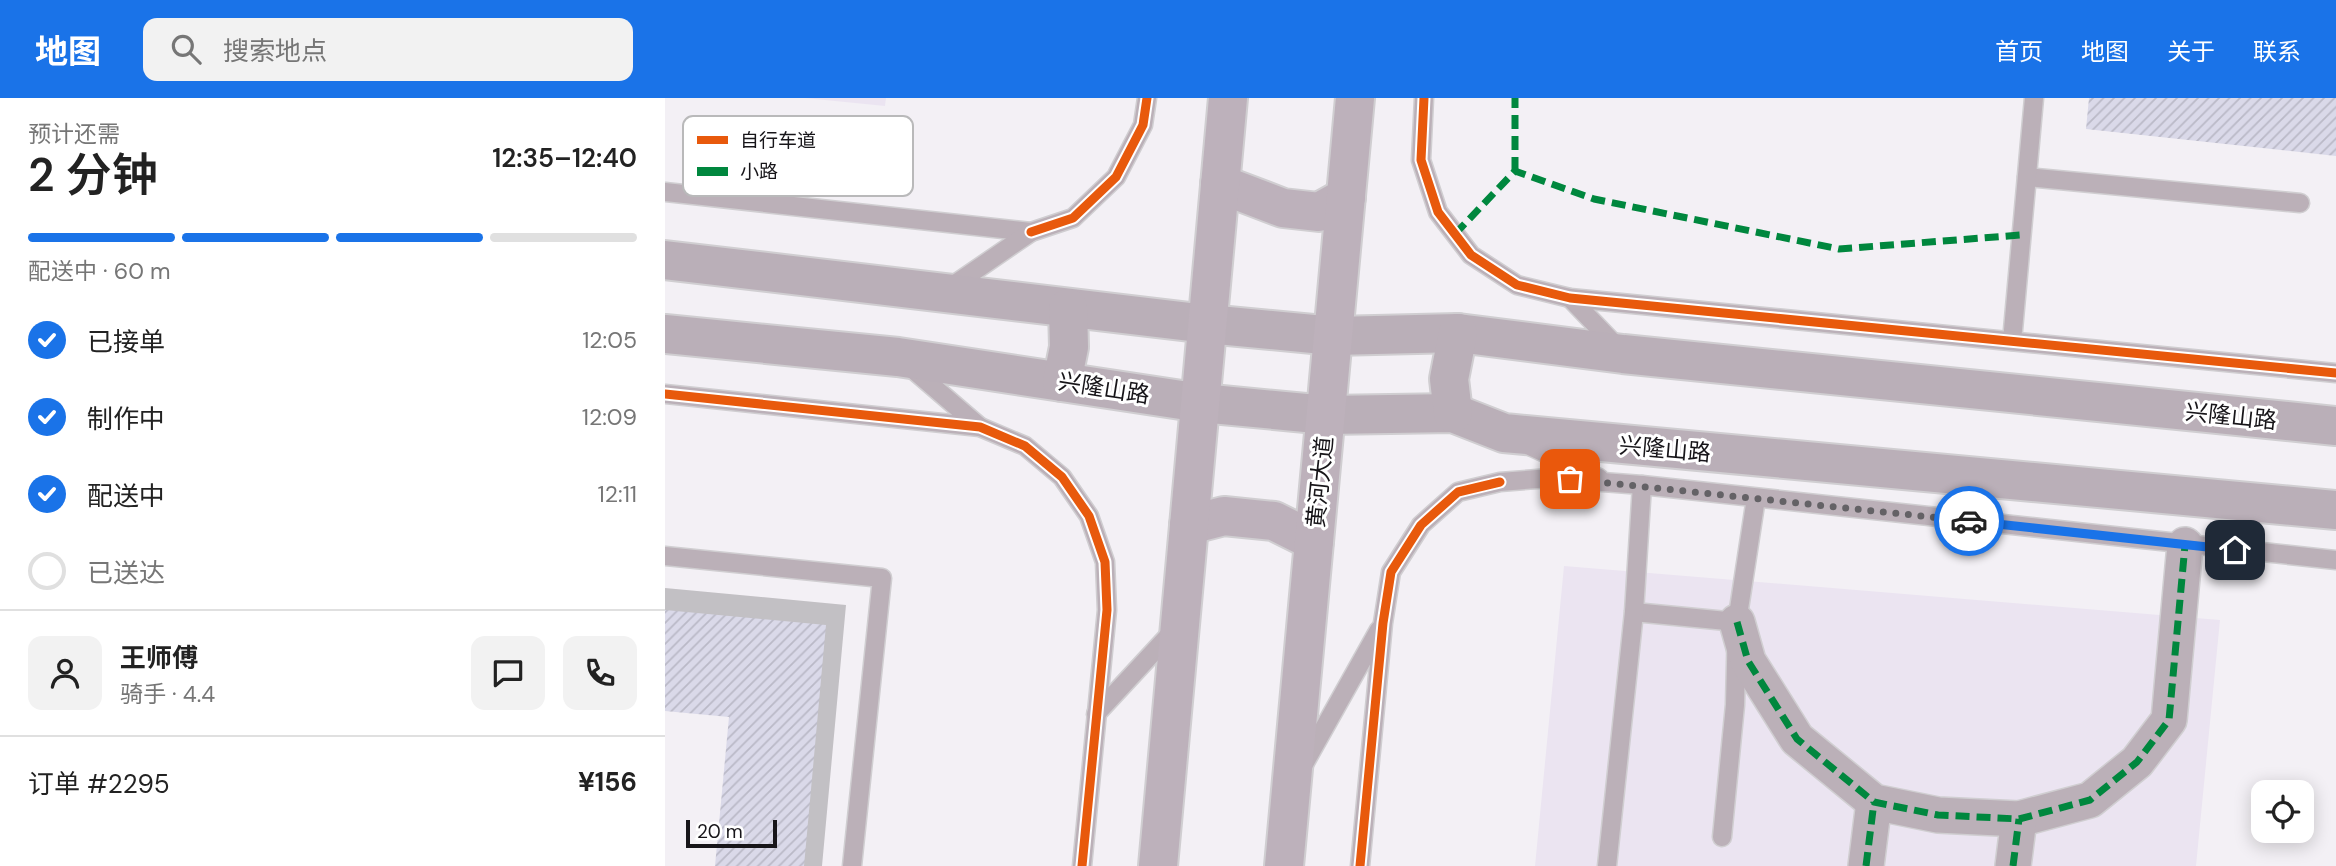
<!DOCTYPE html>
<html lang="zh">
<head>
<meta charset="utf-8">
<style>
  :root { --surface:#fff; --page:#f2f2f2; --text:#222; --muted:#767676; --line:#e0e0e0; --accent:#1a73e8 }
  body { margin:0; font-family:"DM Sans","Noto Sans SC",sans-serif; background:var(--page); color:var(--text); height:100vh; display:flex; flex-direction:column; font-size:26px; white-space:nowrap }
  * { box-sizing:border-box; margin:0 }
  p { font-size:23px; color:var(--muted) }
  .icon { flex:none; width:38px; height:38px; fill:none; stroke:currentColor; stroke-width:2; stroke-linecap:round; stroke-linejoin:round }
  .map { position:relative; flex:1; overflow:hidden }
  .panel { display:flex; flex-direction:column; background:var(--surface); width:665px }
  .panel>* { flex:none }
  .tools { position:absolute; left:1586px; top:682px; display:grid; gap:14px }
  .tools a { display:grid; place-items:center; width:63px; height:63px; border-radius:14px; background:var(--surface); box-shadow:0 4px 18px #0003; font-size:35px }
  .scale { position:absolute; left:21px; bottom:18px; width:91px; box-sizing:border-box; padding-left:7px; border:4px solid #171519; border-top:0; font-size:19px; line-height:24px; white-space:nowrap; color:#171519; -webkit-text-stroke:5px #fff; paint-order:stroke }
  .pin { position:absolute; display:grid; place-items:center; width:60px; height:60px; color:#fff; margin:-30px; border-radius:14px; box-shadow:0 4px 10px #0006 }
  .courier { position:absolute; display:grid; place-items:center; width:70px; height:70px; margin:-35px; border:5px solid #1a73e8; border-radius:50%; background:#fff; color:#222; box-shadow:0 2px 9px #0007 }
  .headline em { font-style:normal; font-weight:600 }
  .headline div { display:flex; flex-direction:column-reverse }
  .headline { display:flex; align-items:center; justify-content:space-between; height:119px; padding:0 28px }
  h1 { font-size:46px; font-weight:600; line-height:52px }
  .bar { display:grid; grid-template-columns:repeat(4,1fr); gap:10px 7px; align-content:center; height:84px; padding:0 28px }
  .bar i { height:9px; border-radius:5px; background:var(--line) }
  .bar .current { background:var(--accent) }
  .bar p { grid-column:span 4 }
  .line { display:flex; align-items:center; gap:18px; padding:0 28px; border-top:2px solid var(--line) }
  .line div { flex:1 }
  .round { display:grid; place-items:center; flex:none; width:74px; height:74px; border-radius:14px; background:var(--page) }
  ol { padding:0 28px; list-style:none }
  li { display:flex; align-items:center; gap:21px; height:77px }
  li p { margin-inline-start:auto }
  li .icon { padding:7px; border-radius:50%; background:var(--accent); color:#fff; stroke-width:4 }
  li:last-child { color:var(--muted) }
  li i { width:38px; height:38px; border:4px solid var(--line); border-radius:50% }
  header { display:flex; align-items:center; gap:42px; box-sizing:border-box; height:98px; padding:0 35px; background:var(--accent); color:#fff }
  header strong { font-size:33px }
  nav { display:flex; gap:38px; margin-inline-start:auto; font-size:24px }
  .search { width:490px; height:63px; background:var(--page); display:flex; align-items:center; gap:18px; box-sizing:border-box; padding:0 24px; border-radius:14px; color:var(--muted); font-size:26px }
  main { display:flex; flex:1; min-height:0 }
  .map>svg:first-child { display:block }
</style>
</head>
<body>
<header>
<strong>地图</strong>
<div class="search"><svg class="icon" aria-label="search" viewBox="0 0 24 24"><circle cx="10" cy="10" r="6"/><path d="M15 15l6 6"/></svg>搜索地点</div>
<nav><a>首页</a><a>地图</a><a>关于</a><a>联系</a></nav>
</header>
<main>
<section class="panel">
<div class="headline"><div><h1>2 分钟</h1><p>预计还需</p></div><em>12:35–12:40</em></div>
<div class="bar"><i class="current"></i><i class="current"></i><i class="current"></i><i></i><p>配送中 · 60 m</p></div>
<ol>
<li><svg class="icon" aria-label="check" viewBox="0 0 24 24"><path d="M5 12l5 5 9-10"/></svg>已接单<p>12:05</p></li>
<li><svg class="icon" aria-label="check" viewBox="0 0 24 24"><path d="M5 12l5 5 9-10"/></svg>制作中<p>12:09</p></li>
<li><svg class="icon" aria-label="check" viewBox="0 0 24 24"><path d="M5 12l5 5 9-10"/></svg>配送中<p>12:11</p></li>
<li><i></i>已送达</li>
</ol>
<div class="line" style="height:126px"><a class="round"><svg class="icon" aria-label="person" viewBox="0 0 24 24"><circle cx="12" cy="8" r="4"/><path d="M4 21q1-7 8-7t8 7"/></svg></a><div><b>王师傅</b><p>骑手 · 4.4</p></div><a class="round"><svg class="icon" aria-label="chat" viewBox="0 0 24 24"><path d="M4 5h16v11H9l-5 4z"/></svg></a><a class="round"><svg class="icon" aria-label="phone" viewBox="0 0 24 24"><path d="M5 4h4l2 5-3 2q2 4 5 5l2-3 5 2v4C11 20 4 13 5 4z"/></svg></a></div>
<div class="line" style="height:91px"><div>订单 #2295</div><b>¥156</b></div>
</section>
<div class="map">
<svg width="1671" height="768" viewBox="0 0 1671 768">
  <defs>
    <pattern id="building-hatch" width="6" height="6" patternUnits="userSpaceOnUse" patternTransform="scale(1.75)"><rect width="6" height="6" fill="#dad9e9"/><path d="M-1 1l2-2M0 6l6-6M5 7l2-2" fill="none" stroke="#bab9c7"/></pattern>
  </defs>
  <rect width="100%" height="100%" fill="#f3f0f5"/>
  <!-- built -->
  <g fill="#ebe4f1">
    <path d="M 140,0 L 221,0 L 220,8 Z"/>
    <path d="M 899,468 L 1555,522 L 1531,768 L 870,768 Z"/>
  </g>
  <!-- shadow -->
  <path fill="#0003" d="M 0,490 L 181,507 L 157,768 L 52,768 L 66,617 L 0,611 Z"/>
  <!-- building -->
  <g fill="url(#building-hatch)">
    <path d="M 1424,0 L 1671,0 L 1671,58 L 1421,31 Z"/>
    <path d="M 0,512 L 161,527 L 139,768 L 50,768 L 64,619 L 0,613 Z"/>
  </g>
  <g fill="none" stroke-linecap="round" stroke-linejoin="round">
    <defs>
      <g id="lane">
        <path d="M 759,0 L 756,62 L 773,114 L 806,157 L 852,187 L 905,200 L 1671,275"/>
        <path d="M 1362,79 L 1635,105"/>
        <path d="M 0,94 L 366,134"/>
        <path d="M 283,191 L 366,134 L 408,120 L 451,79 L 478,27 L 482,0"/>
        <path d="M 905,200 L 954,251"/>
        <path d="M 1347,243 L 1369,0"/>
        <path d="M 244,268 L 315,329"/>
        <path d="M 0,296 L 315,329 L 360,348 L 397,379 L 424,418 L 440,464 L 442,512 L 417,768"/>
        <path d="M 867,349 L 934,380"/>
        <path d="M 0,458 L 217,480 L 187,768"/>
        <path d="M 969,514 L 1072,524"/>
        <path d="M 431,616 L 508,533"/>
        <path d="M 639,666 L 714,532"/>
        <path d="M 1057,739 L 1070,607 L 1072,524 L 1091,400"/>
        <path d="M 695,768 L 718,525 L 726,474 L 756,427 L 793,394 L 835,384 L 885,380 L 977,387 L 1671,462"/>
        <path d="M 942,768 L 969,514 L 977,387"/>
      </g>
      <g id="street">
        <path d="M 1072,524 L 1083,563 L 1132,641 L 1209,704 L 1273,717 L 1354,721 L 1425,702 L 1472,664 L 1504,622 L 1520,447"/>
        <path d="M 1201,768 L 1209,704"/>
        <path d="M 1348,768 L 1354,721"/>
      </g>
      <g id="secondary">
        <path d="M 0,162 L 542,226 L 669,238 L 793,235 L 958,256 L 1671,328"/>
        <path d="M 0,236 L 233,259 L 536,305 L 662,317 L 788,315 L 839,335 L 1671,412"/>
        <path d="M 397,284 L 404,249 L 403,210"/>
        <path d="M 788,315 L 784,281 L 793,235"/>
      </g>
      <g id="primary">
        <path d="M 555,86 L 618,110 L 654,114 L 681,99"/>
        <path d="M 524,427 L 559,418 L 609,423 L 649,443"/>
        <path d="M 493,768 L 563,0"/>
        <path d="M 619,768 L 690,0"/>
      </g>
    </defs>
    <!-- lane casing -->
    <use href="#lane" stroke="#d0ced1" stroke-width="21"/>
    <!-- street casing -->
    <use href="#street" stroke="#d0ced1" stroke-width="38"/>
    <!-- secondary casing -->
    <use href="#secondary" stroke="#d0ced1" stroke-width="42"/>
    <!-- primary casing -->
    <use href="#primary" stroke="#d0ced1" stroke-width="42"/>
    <!-- lane -->
    <use href="#lane" stroke="#bbb0b8" stroke-width="18"/>
    <!-- street -->
    <use href="#street" stroke="#bbb0b8" stroke-width="35"/>
    <!-- secondary -->
    <use href="#secondary" stroke="#baafb8" stroke-width="38"/>
    <!-- primary -->
    <use href="#primary" stroke="#bdb1bb" stroke-width="38"/>
    <!-- quiet -->
    <g stroke="#00873e" stroke-width="7" stroke-dasharray="14 7" stroke-linecap="butt">
      <path d="M 850,73 L 850,0"/>
      <path d="M 790,136 L 850,73 L 929,101 L 1174,151 L 1356,137"/>
      <path d="M 1072,524 L 1083,563 L 1132,641 L 1209,704 L 1273,717 L 1354,721 L 1425,702 L 1472,664 L 1504,622 L 1520,447"/>
      <path d="M 1201,768 L 1209,704"/>
      <path d="M 1348,768 L 1354,721"/>
    </g>
    <defs>
      <g id="cycleway">
        <path d="M 759,0 L 756,62 L 773,114 L 806,157 L 852,187 L 905,200 L 1671,275"/>
        <path d="M 366,134 L 408,120 L 451,79 L 478,27 L 482,0"/>
        <path d="M 0,296 L 315,329 L 360,348 L 397,379 L 424,418 L 440,464 L 442,512 L 417,768"/>
        <path d="M 695,768 L 718,525 L 726,474 L 756,427 L 793,394 L 835,384"/>
      </g>
    </defs>
    <!-- cycleway casing -->
    <use href="#cycleway" stroke="#fff" stroke-width="13"/>
    <!-- cycleway -->
    <use href="#cycleway" stroke="#e8590c" stroke-width="9"/>
  </g>
  <g fill="none" stroke-linecap="round" stroke-linejoin="round">
    <!-- done -->
    <path stroke="#646266" stroke-width="7" stroke-dasharray="0 12.6" d="M 905,381 L 1304,423"/>
    <!-- route -->
    <path stroke="#1a73e8" stroke-width="9" d="M 1304,423 L 1570,452"/>
  </g>
  <g text-anchor="middle" dominant-baseline="central" stroke-width="6" stroke-linejoin="round" paint-order="stroke">
    <!-- street labels -->
    <g font-size="23" fill="#171519" stroke="#fff">
      <text transform="translate(439 290) rotate(9)">兴隆山路</text>
      <text transform="translate(1566 318) rotate(6)">兴隆山路</text>
      <text transform="translate(1000 351) rotate(5)">兴隆山路</text>
      <text transform="translate(655 384) rotate(-84)">黄河大道</text>
    </g>
  </g>
  <!-- legend -->
  <rect x="18" y="18" width="230" height="80" rx="10" fill="#fff" stroke="#b9b9ba" stroke-width="2"/>
  <rect x="32" y="38" width="31" height="8" fill="#e8590c"/>
  <rect x="32" y="69" width="31" height="9" fill="#00873e"/>
  <g font-size="19" fill="#171519">
    <text x="75" y="49">自行车道</text>
    <text x="75" y="80">小路</text>
  </g>
</svg>
<div class="tools">
<a><svg class="icon" aria-label="locate" viewBox="0 0 24 24"><circle cx="12" cy="12" r="6"/><path d="M12 2v4M12 18v4M2 12h4M18 12h4"/></svg></a>
</div>
<div class="scale">20 m</div>
<div class="pin" style="left:905px;top:381px;background:#ea580c"><svg class="icon" aria-label="bag" viewBox="0 0 24 24"><path d="M5 8h14l-1 12H6zM9 8a3 3 0 0 1 6 0"/></svg></div>
<div class="pin" style="left:1570px;top:452px;background:#1f2937"><svg class="icon" aria-label="home" viewBox="0 0 24 24"><path d="M3 11l9-7 9 7M6 9v11h12V9"/></svg></div>
<div class="courier" style="left:1304px;top:423px"><svg class="icon" aria-label="car" viewBox="0 0 24 24"><path d="M5 17H2v-5l4-1 3-4h7l3 4 3 1v5h-3M9 17h6M6 11h13"/><circle cx="7" cy="17" r="2"/><circle cx="17" cy="17" r="2"/></svg></div>
</div>
</main>
</body>
</html>
